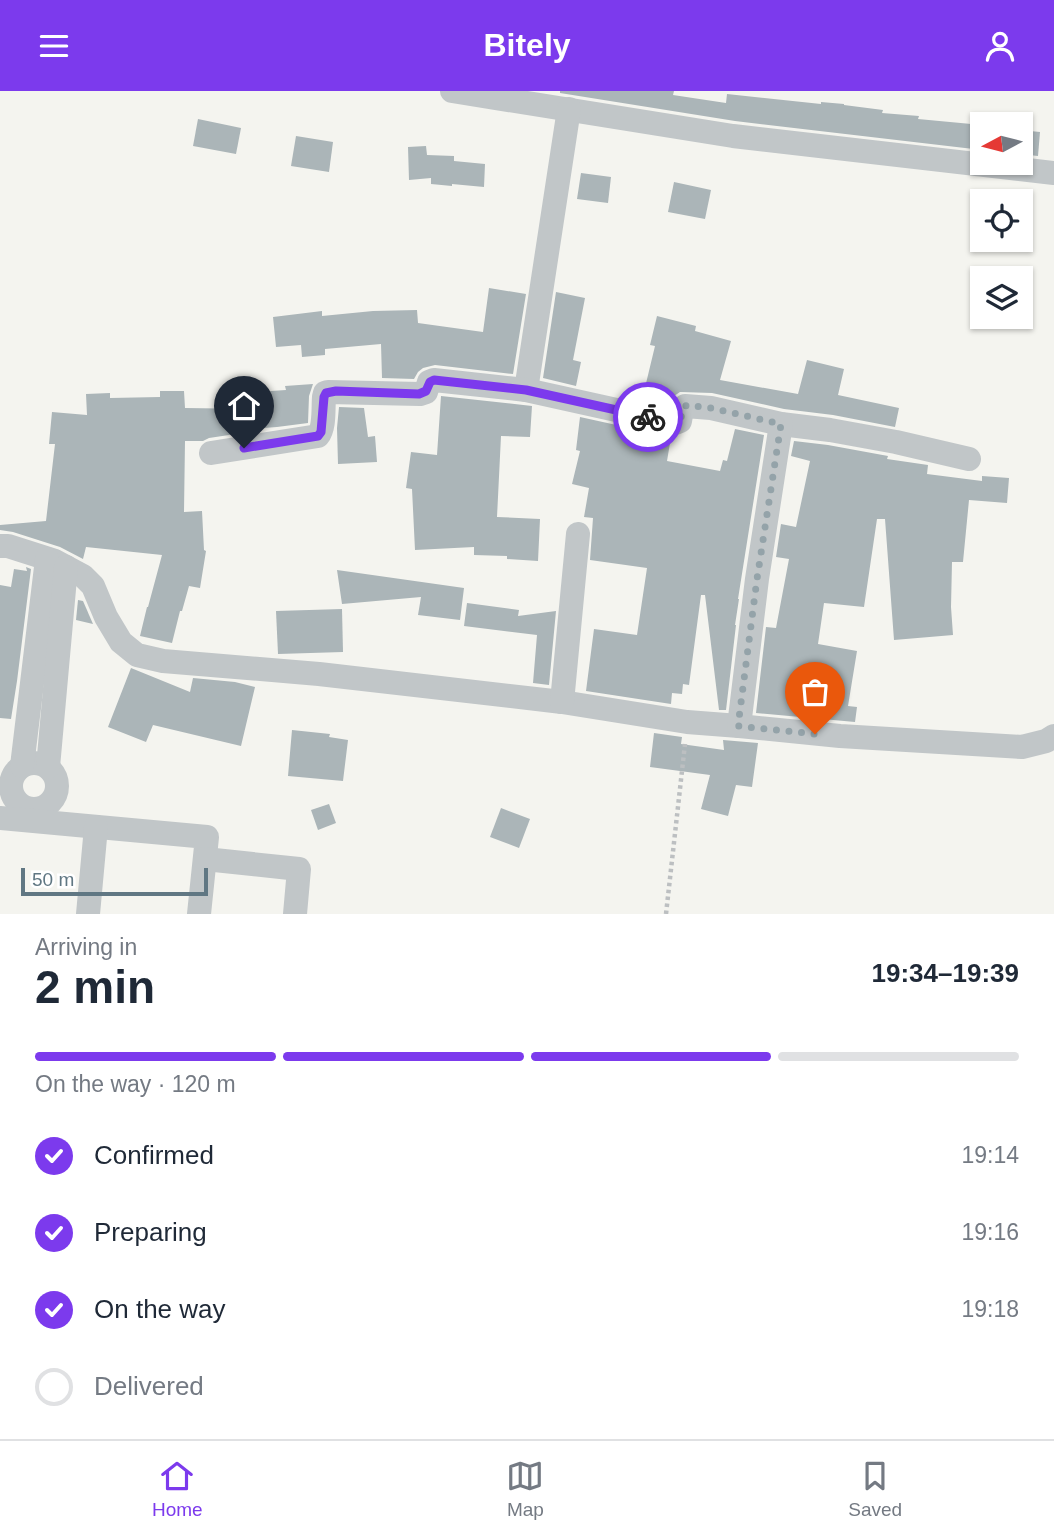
<!DOCTYPE html>
<html lang="en">
<head>
<meta charset="utf-8">
<style>
  :root { --surface:#fff; --page:#f2f2f3; --text:#1f2937; --muted:#747a83; --line:#e0e1e3; --accent:#7c3aed }
  body { margin:0; font-family:Arial,sans-serif; background:var(--page); color:var(--text); height:100vh; display:flex; flex-direction:column; font-size:26px; white-space:nowrap }
  * { box-sizing:border-box; margin:0 }
  p { font-size:23px; color:var(--muted) }
  .icon { flex:none; width:38px; height:38px; fill:none; stroke:currentColor; stroke-width:2; stroke-linecap:round; stroke-linejoin:round }
  .map { position:relative; height:823px; overflow:hidden }
  .side { display:flex; flex-direction:column; background:var(--surface); flex:1 }
  .side>* { flex:none }
  .needle { width:46px; rotate:263deg }
  .controls { position:absolute; left:970px; top:21px; display:grid; gap:14px }
  .controls a { display:grid; place-items:center; width:63px; height:63px; border-radius:0px; background:var(--surface); box-shadow:0 2px 5px #0004; font-size:35px }
  .scale { position:absolute; left:21px; bottom:18px; width:187px; box-sizing:border-box; padding-left:7px; border:4px solid #607783; border-top:0; font-size:19px; line-height:24px; white-space:nowrap; color:#607783; -webkit-text-stroke:5px #fff; paint-order:stroke }
  .pin { position:absolute; display:grid; place-items:center; width:60px; height:60px; color:#fff; margin:-72px -30px; border-radius:50% 50% 50% 0; rotate:-45deg; box-shadow:0 0 7px #0007 }
  .pin .icon { rotate:45deg }
  .courier { position:absolute; display:grid; place-items:center; width:70px; height:70px; margin:-35px; border:5px solid #7c3aed; border-radius:50%; background:#fff; color:#222; box-shadow:0 2px 9px #0007 }
  .head em { font-style:normal; font-weight:600 }
  .head div { display:flex; flex-direction:column-reverse }
  .head { display:flex; align-items:center; justify-content:space-between; height:119px; padding:0 35px }
  h1 { font-size:46px; font-weight:600; line-height:52px }
  .bar { display:grid; grid-template-columns:repeat(4,1fr); gap:10px 7px; align-content:center; height:84px; padding:0 35px }
  .bar i { height:9px; border-radius:5px; background:var(--line) }
  .bar .on { background:var(--accent) }
  .bar p { grid-column:span 4 }
  ol { padding:0 35px; list-style:none }
  li { display:flex; align-items:center; gap:21px; height:77px }
  li p { margin-inline-start:auto }
  li .icon { padding:7px; border-radius:50%; background:var(--accent); color:#fff; stroke-width:4 }
  li:last-child { color:var(--muted) }
  li i { width:38px; height:38px; border:4px solid var(--line); border-radius:50% }
  header { display:flex; justify-content:space-between; align-items:center; height:91px; padding:0 35px; background:var(--accent); color:#fff; font-size:32px; font-weight:600 }
  .menu { display:flex; justify-content:space-around; align-items:center; height:98px; border-top:2px solid var(--line); background:var(--surface); font-size:19px; color:var(--muted) }
  .menu a { display:grid; justify-items:center; gap:4px }
  .menu .on { color:var(--accent) }
  .map>svg:first-child { display:block }
</style>
</head>
<body>
<header><svg class="icon" aria-label="menu" viewBox="0 0 24 24"><path d="M4 6h16M4 12h16M4 18h16"/></svg>Bitely<svg class="icon" aria-label="person" viewBox="0 0 24 24"><circle cx="12" cy="8" r="4"/><path d="M4 21q1-7 8-7t8 7"/></svg></header>
<div class="map">
<svg width="1054" height="823" viewBox="0 0 1054 823">
  <rect width="100%" height="100%" fill="#f4f4ef"/>
  <!-- building -->
  <g fill="#abb5b8">
    <path d="M 560,0 L 674,0 L 673,4 L 726,12 L 727,3 L 821,13 L 821,11 L 844,13 L 844,14 L 883,19 L 882,22 L 919,25 L 918,28 L 982,34 L 982,59 L 735,30 L 560,2 Z"/>
    <path d="M 198,28 L 241,37 L 236,63 L 193,55 Z"/>
    <path d="M 1020,39 L 1040,41 L 1038,65 L 1020,63 Z"/>
    <path d="M 296,45 L 333,51 L 329,81 L 291,75 Z"/>
    <path d="M 426,55 L 427,64 L 454,65 L 454,70 L 485,73 L 484,96 L 452,93 L 452,95 L 431,93 L 431,87 L 409,89 L 408,56 Z"/>
    <path d="M 581,82 L 611,86 L 608,112 L 577,108 Z"/>
    <path d="M 674,91 L 711,99 L 705,128 L 668,121 Z"/>
    <path d="M 489,197 L 526,203 L 513,283 L 435,274 L 423,277 L 418,281 L 414,288 L 382,287 L 381,253 L 325,258 L 325,264 L 302,266 L 301,254 L 276,256 L 273,226 L 322,220 L 322,225 L 373,220 L 417,219 L 418,232 L 483,241 Z"/>
    <path d="M 556,201 L 585,207 L 573,269 L 581,271 L 576,295 L 543,287 Z"/>
    <path d="M 657,225 L 696,235 L 695,240 L 731,250 L 720,289 L 798,303 L 807,269 L 844,278 L 838,304 L 899,317 L 895,336 L 833,324 L 784,318 L 712,302 L 680,301 L 671,307 L 667,315 L 642,309 L 655,255 L 650,254 Z"/>
    <path d="M 313,293 L 309,305 L 308,332 L 277,336 L 249,338 L 249,341 L 209,347 L 203,350 L 185,350 L 184,421 L 202,420 L 204,459 L 206,460 L 200,497 L 189,495 L 182,520 L 180,520 L 172,552 L 140,545 L 147,516 L 148,516 L 162,464 L 86,456 L 83,468 L 60,456 L 13,441 L 0,439 L 0,434 L 46,430 L 55,353 L 49,353 L 52,321 L 87,324 L 86,303 L 110,302 L 110,307 L 160,306 L 160,300 L 184,300 L 185,317 L 257,318 L 256,301 L 286,299 L 285,295 Z"/>
    <path d="M 441,305 L 532,315 L 530,346 L 501,345 L 497,426 L 540,428 L 538,470 L 507,468 L 507,465 L 474,464 L 474,456 L 415,459 L 412,398 L 406,397 L 411,361 L 437,364 Z"/>
    <path d="M 339,316 L 364,317 L 368,346 L 375,345 L 377,371 L 338,373 L 337,337 Z"/>
    <path d="M 580,326 L 671,346 L 667,370 L 720,380 L 723,369 L 727,370 L 735,338 L 764,344 L 738,508 L 739,508 L 735,534 L 736,534 L 726,619 L 719,619 L 705,504 L 701,504 L 689,594 L 683,593 L 682,603 L 672,602 L 671,613 L 586,600 L 594,538 L 637,544 L 647,477 L 590,469 L 593,427 L 584,426 L 589,397 L 572,393 L 580,360 L 576,359 Z"/>
    <path d="M 794,350 L 828,354 L 888,365 L 887,368 L 928,374 L 927,383 L 982,390 L 982,385 L 1009,387 L 1007,412 L 969,409 L 963,471 L 952,471 L 951,516 L 953,544 L 894,549 L 885,428 L 877,428 L 864,516 L 824,512 L 818,553 L 857,560 L 848,615 L 857,616 L 855,631 L 756,622 L 766,536 L 776,537 L 789,468 L 776,466 L 781,433 L 796,436 L 810,370 L 791,365 Z"/>
    <path d="M 26,476 L 31,478 L 17,590 L 11,628 L 0,627 L 0,494 L 11,496 L 14,478 L 27,480 Z"/>
    <path d="M 337,479 L 464,497 L 460,529 L 418,524 L 421,506 L 342,513 Z"/>
    <path d="M 78,509 L 83,510 L 93,533 L 76,529 Z"/>
    <path d="M 467,512 L 519,519 L 518,525 L 556,520 L 549,594 L 533,592 L 537,544 L 464,535 Z"/>
    <path d="M 342,518 L 343,561 L 278,563 L 276,520 Z"/>
    <path d="M 131,577 L 190,601 L 193,587 L 235,591 L 255,596 L 241,655 L 153,634 L 146,651 L 108,636 Z"/>
    <path d="M 292,639 L 330,643 L 329,646 L 348,649 L 343,690 L 288,685 Z"/>
    <path d="M 654,642 L 682,646 L 681,653 L 724,659 L 723,649 L 758,652 L 752,696 L 736,694 L 728,725 L 701,718 L 710,684 L 650,676 Z"/>
    <path d="M 329,713 L 336,732 L 318,739 L 311,719 Z"/>
    <path d="M 501,717 L 530,728 L 519,757 L 490,746 Z"/>
  </g>
  <g fill="none" stroke-linecap="round" stroke-linejoin="round">
    <!-- path -->
    <path stroke="#bcbfc1" stroke-width="4.5" stroke-dasharray="3.5 3.5" stroke-linecap="butt" d="M 666,823 L 685,653"/>
    <!-- street -->
    <g stroke="#c1c6c8" stroke-width="24">
      <path d="M 452,0 L 733,45 L 1054,82"/>
      <path d="M 526,299 L 569,18"/>
      <path d="M 211,362 L 318,345 C 325,336 323,318 324,306 L 325,302 L 328,301 L 420,303 L 426,301 L 429,291 L 434,289 L 526,299 L 675,332 L 680,330 L 682,318 L 685,315 L 711,317 L 781,333 L 830,339 L 896,351 L 969,368"/>
      <path d="M 0,455 L 8,455 L 55,470 L 83,485 L 93,495 L 106,526 L 121,551 L 137,564 L 163,570 L 319,583 L 562,611 L 687,631 L 739,635 L 840,645 L 1022,656 L 1046,650 L 1054,645"/>
      <path d="M 562,611 L 578,443"/>
      <path d="M 739,635 L 757,488 L 781,333"/>
      <circle cx="34" cy="695" r="23"/>
      <path d="M 22,675 L 47,468"/>
      <path d="M 48,676 L 66,476"/>
      <path d="M 0,727 L 207,746 L 199,823"/>
      <path d="M 205,768 L 299,778 L 295,823"/>
      <path d="M 88,823 L 96,736"/>
    </g>
  </g>
  <g fill="none" stroke-linecap="round" stroke-linejoin="round">
    <!-- done -->
    <path stroke="#94a3a9" stroke-width="7" stroke-dasharray="0 12.6" d="M 648,326 L 677,332 L 681,328 L 682,318 L 687,314 L 711,317 L 781,333 L 757,488 L 738,635 L 815,643"/>
    <!-- route -->
    <path stroke="#7c3aed" stroke-width="9" d="M 244,357 L 318,345 L 321,341 L 324,306 L 326,302 L 336,300 L 419,303 L 426,300 L 430,291 L 434,289 L 526,299 L 648,326"/>
  </g>
</svg>
<div class="controls">
<a><svg class="needle" viewBox="-14 -14 28 28"><path d="M0-13l5 13h-10z" fill="#e53935"/><path d="M0 13l5-13h-10z" fill="#747a83"/></svg></a>
<a><svg class="icon" aria-label="locate" viewBox="0 0 24 24"><circle cx="12" cy="12" r="6"/><path d="M12 2v4M12 18v4M2 12h4M18 12h4"/></svg></a>
<a><svg class="icon" aria-label="layers" viewBox="0 0 24 24"><path d="M12 4l9 5-9 5-9-5zM3 14l9 5 9-5"/></svg></a>
</div>
<div class="scale">50 m</div>
<div class="pin" style="left:815px;top:643px;background:#ea580c"><svg class="icon" aria-label="bag" viewBox="0 0 24 24"><path d="M5 8h14l-1 12H6zM9 8a3 3 0 0 1 6 0"/></svg></div>
<div class="pin" style="left:244px;top:357px;background:#1f2937"><svg class="icon" aria-label="home" viewBox="0 0 24 24"><path d="M3 11l9-7 9 7M6 9v11h12V9"/></svg></div>
<div class="courier" style="left:648px;top:326px"><svg class="icon" aria-label="bike" viewBox="0 0 24 24"><circle cx="6" cy="16" r="4"/><circle cx="18" cy="16" r="4"/><path d="M6 16l4-8h5l3 8M10 8l3 8H6M13 5h3"/></svg></div>
</div>
<section class="side">
<div class="head"><div><h1>2 min</h1><p>Arriving in</p></div><em>19:34–19:39</em></div>
<div class="bar"><i class="on"></i><i class="on"></i><i class="on"></i><i></i><p>On the way · 120 m</p></div>
<ol>
<li><svg class="icon" aria-label="check" viewBox="0 0 24 24"><path d="M5 12l5 5 9-10"/></svg>Confirmed<p>19:14</p></li>
<li><svg class="icon" aria-label="check" viewBox="0 0 24 24"><path d="M5 12l5 5 9-10"/></svg>Preparing<p>19:16</p></li>
<li><svg class="icon" aria-label="check" viewBox="0 0 24 24"><path d="M5 12l5 5 9-10"/></svg>On the way<p>19:18</p></li>
<li><i></i>Delivered</li>
</ol>
</section>
<nav class="menu">
<a class="on"><svg class="icon" aria-label="home" viewBox="0 0 24 24"><path d="M3 11l9-7 9 7M6 9v11h12V9"/></svg>Home</a>
<a><svg class="icon" aria-label="map" viewBox="0 0 24 24"><path d="M3 6l6-2 6 2 6-2v14l-6 2-6-2-6 2zM9 4v14M15 6v14"/></svg>Map</a>
<a><svg class="icon" aria-label="saved" viewBox="0 0 24 24"><path d="M7 4h10v16l-5-4-5 4z"/></svg>Saved</a>
</nav>
</body>
</html>
